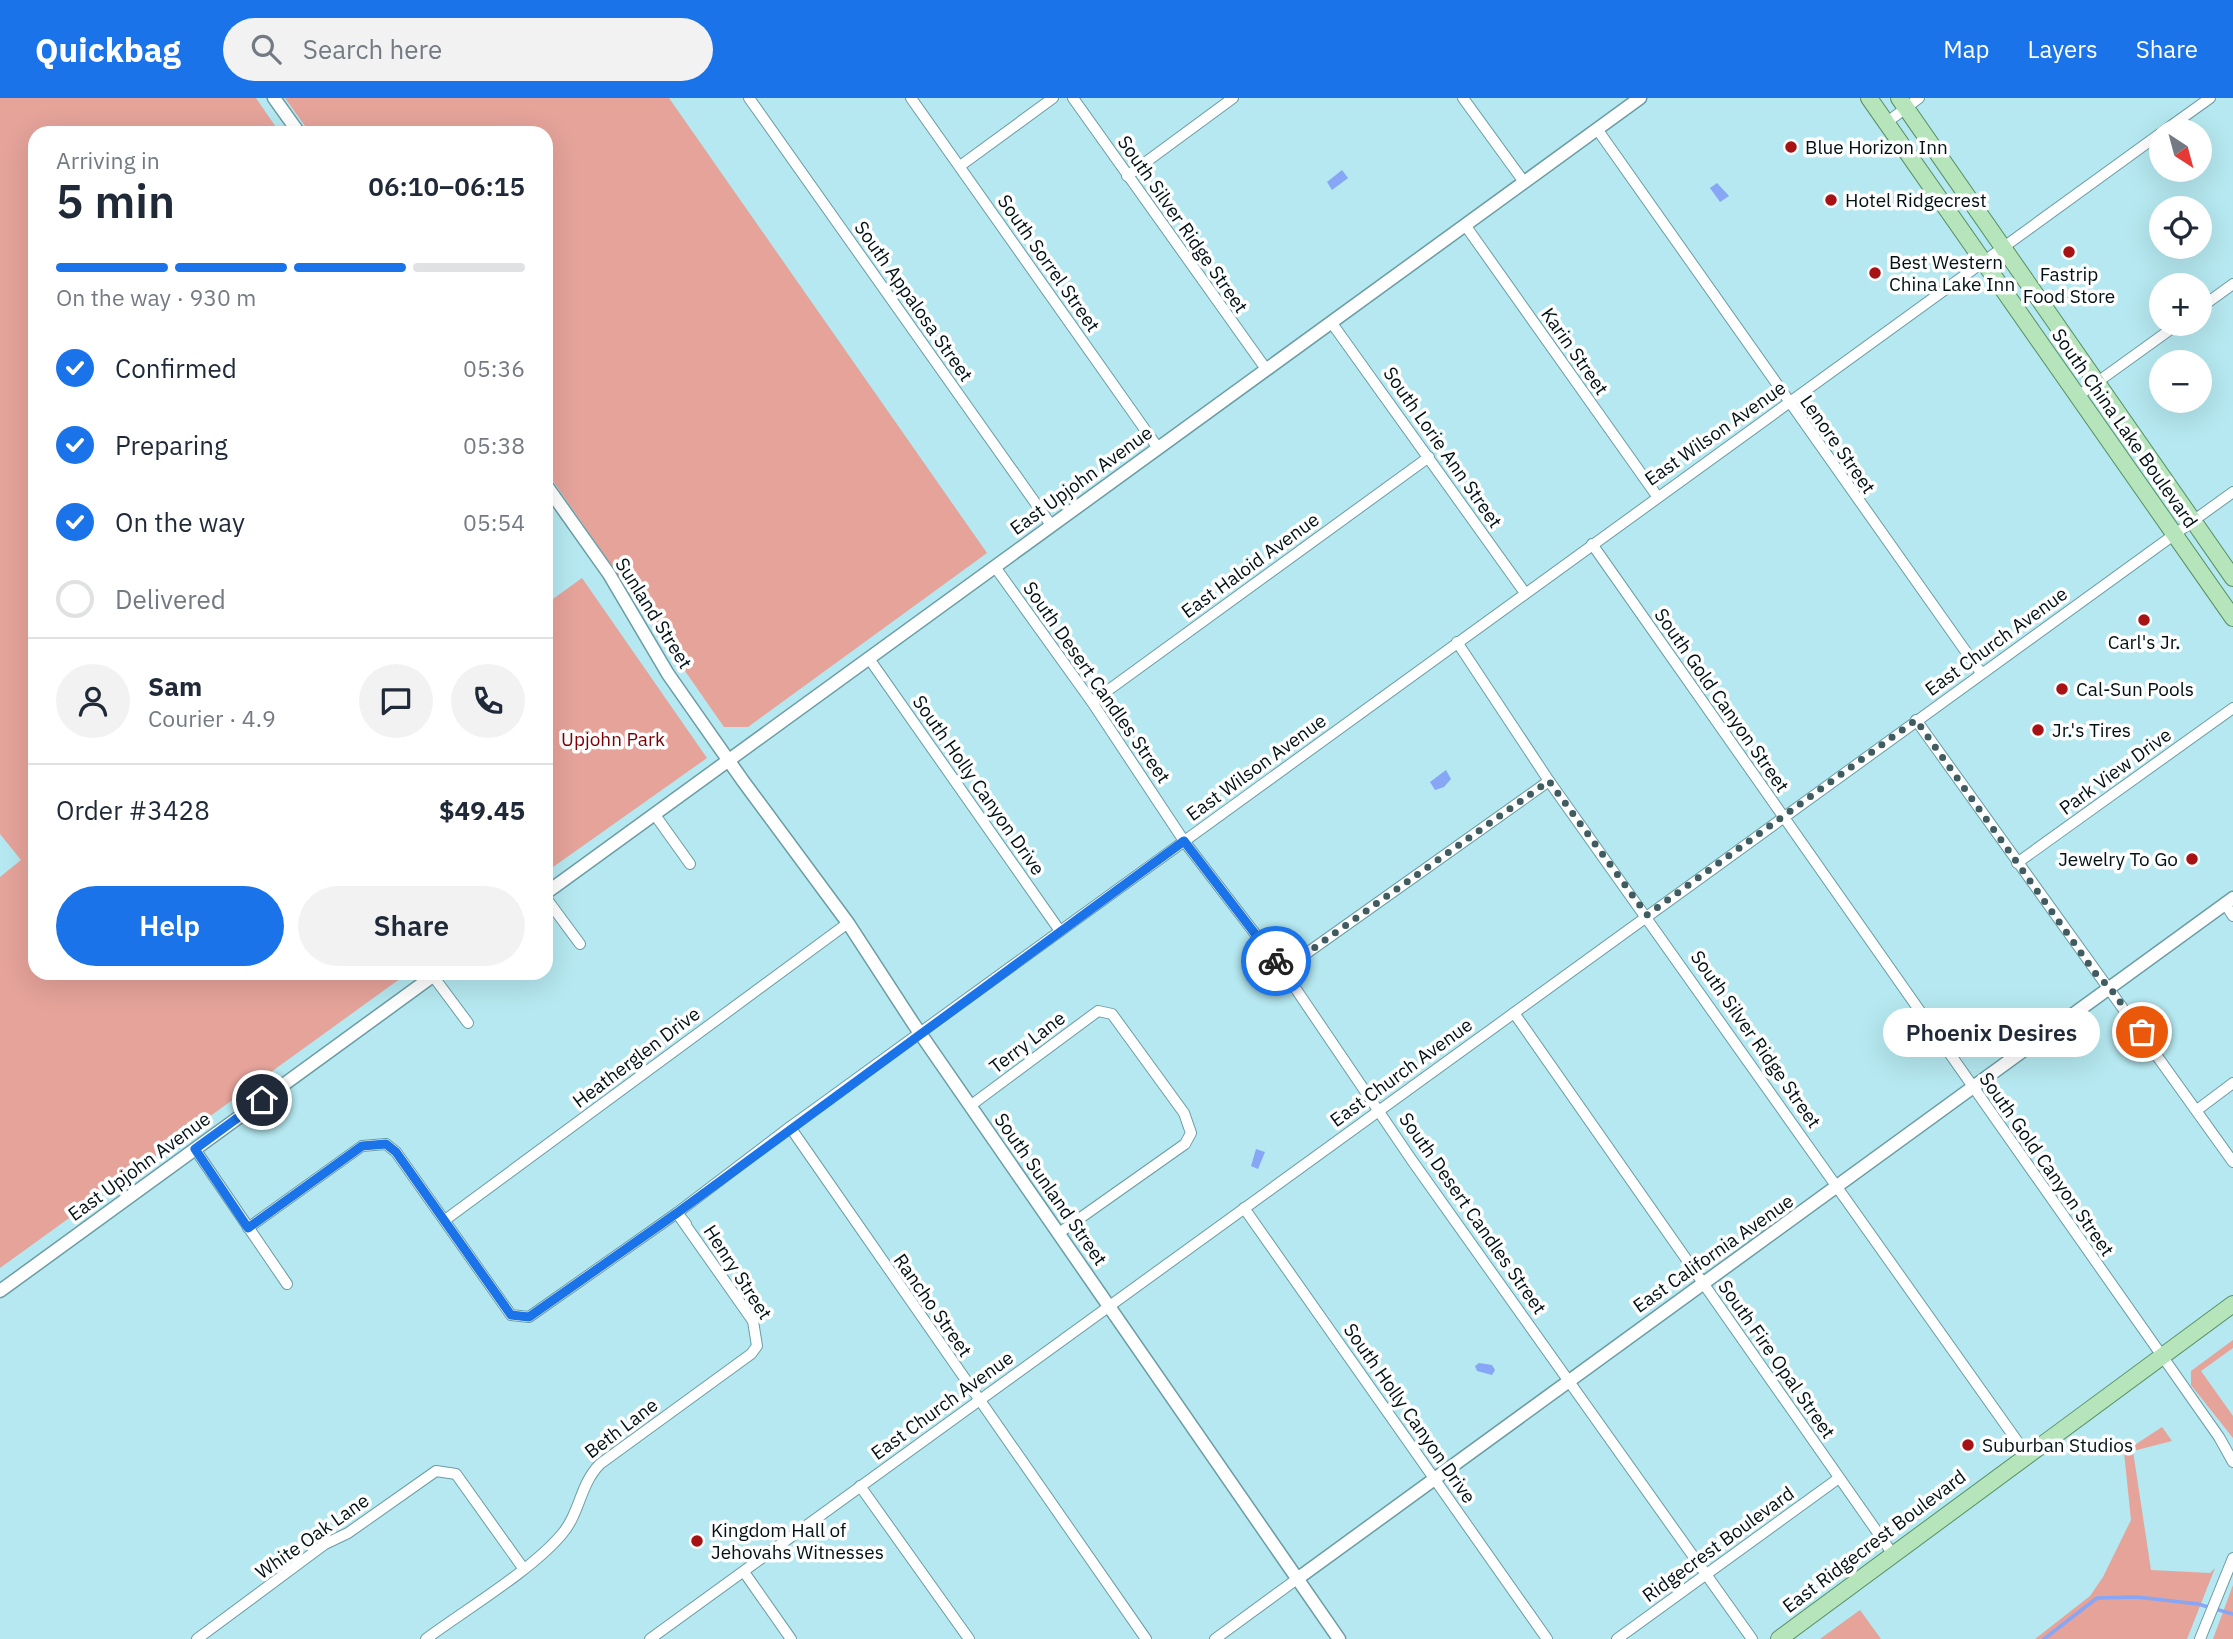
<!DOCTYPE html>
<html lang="en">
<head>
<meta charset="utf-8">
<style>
  :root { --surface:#fff; --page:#f2f2f3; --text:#1f2937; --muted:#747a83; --line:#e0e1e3; --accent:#1a73e8 }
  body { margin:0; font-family:"IBM Plex Sans",sans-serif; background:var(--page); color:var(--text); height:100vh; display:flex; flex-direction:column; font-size:26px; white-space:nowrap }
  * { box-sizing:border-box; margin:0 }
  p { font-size:23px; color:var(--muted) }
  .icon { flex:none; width:38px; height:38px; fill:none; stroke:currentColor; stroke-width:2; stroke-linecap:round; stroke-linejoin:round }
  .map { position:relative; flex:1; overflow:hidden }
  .details { position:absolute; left:28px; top:28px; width:525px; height:854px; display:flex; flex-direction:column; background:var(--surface); border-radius:21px; box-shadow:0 7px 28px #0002 }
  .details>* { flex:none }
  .needle { width:46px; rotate:144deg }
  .fabs { position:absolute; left:2149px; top:21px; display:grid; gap:14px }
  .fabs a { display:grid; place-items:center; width:63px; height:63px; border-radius:50%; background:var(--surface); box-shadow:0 7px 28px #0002; font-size:35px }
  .pin { position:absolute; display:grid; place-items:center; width:60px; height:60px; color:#fff; margin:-30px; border:4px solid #fff; border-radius:50%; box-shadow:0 2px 7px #0007 }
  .courier { position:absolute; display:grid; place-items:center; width:70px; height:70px; margin:-35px; border:5px solid #1a73e8; border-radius:50%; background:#fff; color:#222; box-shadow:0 2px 9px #0007 }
  .bubble { position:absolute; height:49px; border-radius:24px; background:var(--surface); box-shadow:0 7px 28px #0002; font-size:23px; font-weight:600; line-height:49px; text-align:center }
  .head em { font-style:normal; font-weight:600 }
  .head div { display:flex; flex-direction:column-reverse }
  .head { display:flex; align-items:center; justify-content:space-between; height:119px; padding:0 28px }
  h1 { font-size:46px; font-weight:600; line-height:52px }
  .bar { display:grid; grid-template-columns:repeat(4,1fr); gap:10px 7px; align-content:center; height:84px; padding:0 28px }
  .bar i { height:9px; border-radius:5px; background:var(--line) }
  .bar .selected { background:var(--accent) }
  .bar p { grid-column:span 4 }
  .line { display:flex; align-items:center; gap:18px; padding:0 28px; border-top:2px solid var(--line) }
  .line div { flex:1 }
  .round { display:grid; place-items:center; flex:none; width:74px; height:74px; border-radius:37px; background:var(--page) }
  ol { padding:0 28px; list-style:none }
  li { display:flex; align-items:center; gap:21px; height:77px }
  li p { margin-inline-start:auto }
  li .icon { padding:7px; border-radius:50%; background:var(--accent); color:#fff; stroke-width:4 }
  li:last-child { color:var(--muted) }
  li i { width:38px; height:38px; border:4px solid var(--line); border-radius:50% }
  .cta { display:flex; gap:14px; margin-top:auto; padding:14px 28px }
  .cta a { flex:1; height:80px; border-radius:42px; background:var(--accent); color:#fff; font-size:28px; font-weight:600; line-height:80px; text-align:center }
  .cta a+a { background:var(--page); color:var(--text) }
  header { display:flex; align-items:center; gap:42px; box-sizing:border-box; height:98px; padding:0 35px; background:var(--accent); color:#fff }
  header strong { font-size:33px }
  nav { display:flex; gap:38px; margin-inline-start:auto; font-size:24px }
  .search { width:490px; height:63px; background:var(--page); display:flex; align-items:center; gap:18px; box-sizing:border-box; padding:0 24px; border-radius:38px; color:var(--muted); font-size:26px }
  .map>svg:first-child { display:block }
</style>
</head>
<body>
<header>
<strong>Quickbag</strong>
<div class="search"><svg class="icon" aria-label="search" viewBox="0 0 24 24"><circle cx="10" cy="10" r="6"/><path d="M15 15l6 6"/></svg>Search here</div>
<nav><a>Map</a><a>Layers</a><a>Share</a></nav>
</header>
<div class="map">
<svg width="2233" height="1541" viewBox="0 0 2233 1541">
  <rect width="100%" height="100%" fill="#b5e8f0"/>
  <!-- green -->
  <g fill="#e5a39a">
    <path d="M 0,0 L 256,0 L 280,35 L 35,35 L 35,875 L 408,875 L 0,1170 L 0,779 L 21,762 L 0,736 Z"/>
    <path d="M 285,0 L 669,0 L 987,455 L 748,629 L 724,629 L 546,373 L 546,35 L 310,35 Z"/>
    <path d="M 582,480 L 707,660 L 546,774 L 546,506 Z"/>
    <path d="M 2233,1242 L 2233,1250 L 2201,1273 L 2233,1318 L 2233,1340 L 2191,1287 L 2191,1273 Z"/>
    <path d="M 2162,1329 L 2172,1343 L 2133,1353 L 2151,1472 L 2210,1475 L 2215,1470 L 2187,1541 L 2035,1541 L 2090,1498 L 2103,1479 L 2131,1422 L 2124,1354 Z"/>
    <path d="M 2233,1487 L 2233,1541 L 2213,1541 Z"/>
    <path d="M 1860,1512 L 1881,1541 L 1820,1541 Z"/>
  </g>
  <!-- water -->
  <g fill="#87a6f5">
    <path d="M 1342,72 L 1348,80 L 1332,92 L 1327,84 Z"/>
    <path d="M 1717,85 L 1729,98 L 1720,104 L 1710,90 Z"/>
    <path d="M 1446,672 L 1451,681 L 1444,689 L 1435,692 L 1430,684 Z"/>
    <path d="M 1256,1051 L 1265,1054 L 1258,1071 L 1251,1068 Z"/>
    <path d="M 1479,1265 L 1492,1267 L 1495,1272 L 1492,1277 L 1477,1273 L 1475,1268 Z"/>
  </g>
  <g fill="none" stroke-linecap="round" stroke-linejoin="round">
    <!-- stream -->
    <path stroke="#87a6f5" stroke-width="3.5" d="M 2044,1541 L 2097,1500 L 2137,1499 L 2198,1506 L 2233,1516"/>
    <defs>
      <g id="minor">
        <path d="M 749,0 L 1051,427"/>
        <path d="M 911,0 L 1158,350"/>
        <path d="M 1073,0 L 1266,271"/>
        <path d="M 1463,0 L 1524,84"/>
        <path d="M 1886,25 L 1919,0"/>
        <path d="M 1597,31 L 1981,575"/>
        <path d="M 2164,33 L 2210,0"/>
        <path d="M 960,68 L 1053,0"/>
        <path d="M 1127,78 L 1233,0"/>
        <path d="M 1465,127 L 1657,398"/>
        <path d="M 2200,210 L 2233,186"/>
        <path d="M 1331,224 L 1525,495"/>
        <path d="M 2078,298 L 2178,226"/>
        <path d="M 1592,446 L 2219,1339 L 2233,1364"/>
        <path d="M 995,469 L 1092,604 L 1184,743 L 1283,872 L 1411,1061 L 1752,1541"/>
        <path d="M 1457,544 L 1549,683 L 2027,1357"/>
        <path d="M 870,562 L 1060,833"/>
        <path d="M 1092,604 L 1429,359"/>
        <path d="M 1916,622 L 2233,1064"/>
        <path d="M 655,717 L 690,766"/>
        <path d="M 2017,765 L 2233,610"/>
        <path d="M 546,800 L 580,846"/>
        <path d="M 2225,806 L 2233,818"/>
        <path d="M 1283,872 L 1549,683"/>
        <path d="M 433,878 L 468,925"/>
        <path d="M 1514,915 L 1892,1455"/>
        <path d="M 970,1008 L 1098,913 L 1112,916 L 1184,1015 L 1191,1035 L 1185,1046 L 1059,1135"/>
        <path d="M 2197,1012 L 2233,985"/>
        <path d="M 790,1029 L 1146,1541"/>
        <path d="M 195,1051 L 287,1186"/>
        <path d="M 1244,1110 L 1547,1541"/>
        <path d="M 445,1122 L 848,825"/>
        <path d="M 248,1130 L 362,1048 L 386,1046 L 396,1054 L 511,1217 L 529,1219 L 677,1115 L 790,1029 L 2161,35"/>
        <path d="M 860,1388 L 969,1541"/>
        <path d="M 744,1474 L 791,1541"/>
        <path d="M 197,1541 L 325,1446 L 348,1435 L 436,1373 L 456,1376 L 523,1470"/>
        <path d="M 426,1541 C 465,1512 532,1472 562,1436 C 580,1415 580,1386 600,1366 L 751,1256 L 757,1248 L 753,1223 L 677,1115 L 686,1126"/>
        <path d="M 650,1541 L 2233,394"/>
        <path d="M 1215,1541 L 1297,1481"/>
        <path d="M 1617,1541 L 1839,1380"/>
        <path d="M 2200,1541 L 2233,1460"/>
      </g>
      <g id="tertiary">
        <path d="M 274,0 L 299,35"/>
        <path d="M 546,387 L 609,476 L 668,576 L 743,683 L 848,825 L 913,925 L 1339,1541"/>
        <path d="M 546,795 L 1640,0"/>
        <path d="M 0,1193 L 437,875"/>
        <path d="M 1297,1481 L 2233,800"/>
      </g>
      <g id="primary">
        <path d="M 1869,0 L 2233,520"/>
        <path d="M 1899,0 L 2233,480"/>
        <path d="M 1779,1541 L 2233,1206"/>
      </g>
    </defs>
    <!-- minor casing -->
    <use href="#minor" stroke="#6b9ca4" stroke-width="12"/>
    <!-- tertiary casing -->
    <use href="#tertiary" stroke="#6b9ca4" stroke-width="15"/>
    <!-- primary casing -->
    <use href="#primary" stroke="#579064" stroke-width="18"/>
    <!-- minor -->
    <use href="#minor" stroke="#fff" stroke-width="10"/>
    <!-- tertiary -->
    <use href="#tertiary" stroke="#fff" stroke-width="12"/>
    <!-- primary -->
    <use href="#primary" stroke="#b6e5bc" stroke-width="16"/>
  </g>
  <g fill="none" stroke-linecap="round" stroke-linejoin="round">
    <!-- done -->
    <path stroke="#405c61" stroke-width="7" stroke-dasharray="0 12.6" d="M 1276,863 L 1283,872 L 1549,683 L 1647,817 L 1916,622 L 2096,876 L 2110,890 L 2142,934"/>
    <!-- route -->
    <path stroke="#1a73e8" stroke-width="9" d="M 262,1002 L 195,1051 L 248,1130 L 362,1048 L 386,1046 L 396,1054 L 511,1217 L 529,1219 L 677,1115 L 1184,743 L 1276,863"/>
  </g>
  <!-- markers -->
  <g fill="#a71214" stroke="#fefefe" stroke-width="2.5">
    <circle cx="1791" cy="49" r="7"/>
    <circle cx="1831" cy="102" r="7"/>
    <circle cx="2069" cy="154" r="7"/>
    <circle cx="1875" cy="175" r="7"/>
    <circle cx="2144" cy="522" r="7"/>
    <circle cx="2062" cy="591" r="7"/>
    <circle cx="2038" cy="632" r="7"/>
    <circle cx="2192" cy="761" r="7"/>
    <circle cx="1968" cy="1347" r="7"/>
    <circle cx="697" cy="1443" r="7"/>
  </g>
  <g text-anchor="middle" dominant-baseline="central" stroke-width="7" stroke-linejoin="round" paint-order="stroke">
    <!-- poi labels -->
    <g font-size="19" fill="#011114" stroke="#fefefe" text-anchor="start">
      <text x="1805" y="49">Blue Horizon Inn</text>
      <text x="1845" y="102">Hotel Ridgecrest</text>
      <text x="1889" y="164">Best Western<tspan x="1889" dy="22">China Lake Inn</tspan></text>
      <text x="2069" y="176" text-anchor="middle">Fastrip<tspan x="2069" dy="22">Food Store</tspan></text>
      <text x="2144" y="544" text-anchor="middle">Carl's Jr.</text>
      <text x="2076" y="591">Cal-Sun Pools</text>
      <text x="2052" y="632">Jr.'s Tires</text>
      <text x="2178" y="761" text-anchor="end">Jewelry To Go</text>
      <text x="1982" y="1347">Suburban Studios</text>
      <text x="711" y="1432">Kingdom Hall of<tspan x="711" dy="22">Jehovahs Witnesses</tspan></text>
    </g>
    <!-- street labels -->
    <g font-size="19" fill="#011114" stroke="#fefefe">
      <text transform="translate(1183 126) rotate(55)">South Silver Ridge Street</text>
      <text transform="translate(1049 165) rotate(55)">South Sorrel Street</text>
      <text transform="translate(914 203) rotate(55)">South Appalosa Street</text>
      <text transform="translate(1575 253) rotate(55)">Karin Street</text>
      <text transform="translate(2125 330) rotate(55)">South China Lake Boulevard</text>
      <text transform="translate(1715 335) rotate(-35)">East Wilson Avenue</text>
      <text transform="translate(1838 346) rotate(55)">Lenore Street</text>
      <text transform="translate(1443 349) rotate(55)">South Lorie Ann Street</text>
      <text transform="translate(1081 382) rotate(-36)">East Upjohn Avenue</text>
      <text transform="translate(1250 467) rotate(-36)">East Haloid Avenue</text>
      <text transform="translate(654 515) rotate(58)">Sunland Street</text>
      <text transform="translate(1996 543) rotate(-36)">East Church Avenue</text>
      <text transform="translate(1097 584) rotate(55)">South Desert Candles Street</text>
      <text transform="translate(1722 602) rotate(55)">South Gold Canyon Street</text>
      <text transform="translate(1256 669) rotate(-36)">East Wilson Avenue</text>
      <text transform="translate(2115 673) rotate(-36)">Park View Drive</text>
      <text transform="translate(979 687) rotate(55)">South Holly Canyon Drive</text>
      <text transform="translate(1756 941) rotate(55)">South Silver Ridge Street</text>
      <text transform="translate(1027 944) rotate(-37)">Terry Lane</text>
      <text transform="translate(636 959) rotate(-37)">Heatherglen Drive</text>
      <text transform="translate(1401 974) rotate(-36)">East Church Avenue</text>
      <text transform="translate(2047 1066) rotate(55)">South Gold Canyon Street</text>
      <text transform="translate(139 1068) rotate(-36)">East Upjohn Avenue</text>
      <text transform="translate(1051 1091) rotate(55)">South Sunland Street</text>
      <text transform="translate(1473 1115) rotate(55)">South Desert Candles Street</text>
      <text transform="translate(1713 1155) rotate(-35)">East California Avenue</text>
      <text transform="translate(738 1174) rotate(57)">Henry Street</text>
      <text transform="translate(933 1207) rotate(55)">Rancho Street</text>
      <text transform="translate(1777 1261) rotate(55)">South Fire Opal Street</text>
      <text transform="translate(942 1307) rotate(-36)">East Church Avenue</text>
      <text transform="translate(1410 1315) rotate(55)">South Holly Canyon Drive</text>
      <text transform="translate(621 1330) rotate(-37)">Beth Lane</text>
      <text transform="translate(312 1438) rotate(-35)">White Oak Lane</text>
      <text transform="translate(1874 1443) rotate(-37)">East Ridgecrest Boulevard</text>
      <text transform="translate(1718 1446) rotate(-36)">Ridgecrest Boulevard</text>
    </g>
    <!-- park labels -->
    <g font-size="19" fill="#7b0006" stroke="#fefefe">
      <text x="613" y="641">Upjohn Park</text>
    </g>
  </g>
</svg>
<div class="fabs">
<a><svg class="needle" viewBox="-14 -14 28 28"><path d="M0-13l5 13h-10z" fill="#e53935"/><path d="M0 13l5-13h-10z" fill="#747a83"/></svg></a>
<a><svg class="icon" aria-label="locate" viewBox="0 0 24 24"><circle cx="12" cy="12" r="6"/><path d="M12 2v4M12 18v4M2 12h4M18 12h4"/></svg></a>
<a>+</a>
<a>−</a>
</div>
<div class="pin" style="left:2142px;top:934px;background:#ea580c"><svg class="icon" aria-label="bag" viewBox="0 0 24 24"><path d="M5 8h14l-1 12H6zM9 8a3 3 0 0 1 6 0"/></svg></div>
<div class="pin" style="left:262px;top:1002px;background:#1f2937"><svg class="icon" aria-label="home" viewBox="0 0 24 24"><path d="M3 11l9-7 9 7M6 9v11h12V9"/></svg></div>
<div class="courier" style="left:1276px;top:863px"><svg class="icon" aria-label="bike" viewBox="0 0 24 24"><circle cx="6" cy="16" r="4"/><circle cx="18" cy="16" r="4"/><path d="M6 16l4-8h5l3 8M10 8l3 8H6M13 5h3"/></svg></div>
<div class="bubble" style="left:1883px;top:910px;width:217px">Phoenix Desires</div>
<section class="details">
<div class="head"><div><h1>5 min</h1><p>Arriving in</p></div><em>06:10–06:15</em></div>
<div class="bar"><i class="selected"></i><i class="selected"></i><i class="selected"></i><i></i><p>On the way · 930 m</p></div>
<ol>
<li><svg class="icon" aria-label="check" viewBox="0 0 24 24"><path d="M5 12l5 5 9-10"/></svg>Confirmed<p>05:36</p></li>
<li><svg class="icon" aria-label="check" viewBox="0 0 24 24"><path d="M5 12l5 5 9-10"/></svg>Preparing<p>05:38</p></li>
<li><svg class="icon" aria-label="check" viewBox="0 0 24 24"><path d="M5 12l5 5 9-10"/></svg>On the way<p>05:54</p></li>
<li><i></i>Delivered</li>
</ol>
<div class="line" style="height:126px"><a class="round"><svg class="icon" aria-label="person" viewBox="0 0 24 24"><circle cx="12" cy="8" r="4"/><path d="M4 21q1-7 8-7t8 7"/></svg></a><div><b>Sam</b><p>Courier · 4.9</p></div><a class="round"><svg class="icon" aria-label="chat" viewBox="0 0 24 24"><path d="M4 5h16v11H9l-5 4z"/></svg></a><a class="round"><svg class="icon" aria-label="phone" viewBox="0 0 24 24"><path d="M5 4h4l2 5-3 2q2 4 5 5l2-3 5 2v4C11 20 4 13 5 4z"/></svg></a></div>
<div class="line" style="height:91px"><div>Order #3428</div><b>$49.45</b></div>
<div class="cta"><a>Help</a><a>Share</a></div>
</section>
</div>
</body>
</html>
